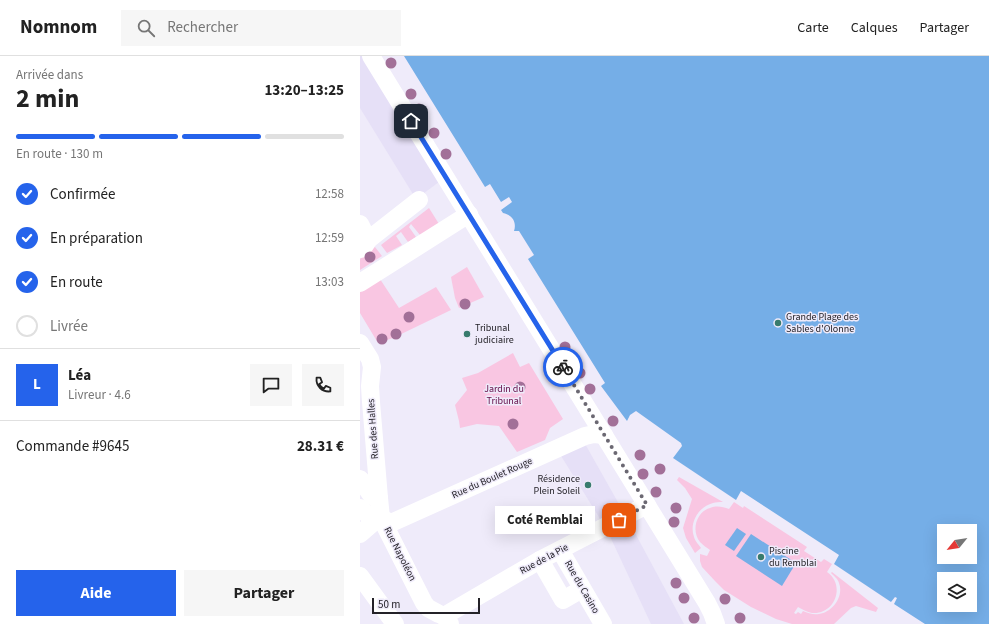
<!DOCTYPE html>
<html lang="fr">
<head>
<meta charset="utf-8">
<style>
  :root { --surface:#fff; --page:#f6f6f6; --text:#222; --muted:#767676; --line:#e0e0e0; --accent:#2563eb }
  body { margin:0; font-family:"Source Sans 3",sans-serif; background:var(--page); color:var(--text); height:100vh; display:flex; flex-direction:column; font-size:15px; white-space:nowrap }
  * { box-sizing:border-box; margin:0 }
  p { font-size:13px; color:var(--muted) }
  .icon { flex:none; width:22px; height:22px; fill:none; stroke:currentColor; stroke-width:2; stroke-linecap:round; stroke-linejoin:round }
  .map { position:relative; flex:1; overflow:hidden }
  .details { display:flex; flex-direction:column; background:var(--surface); width:360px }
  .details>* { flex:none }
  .needle { width:26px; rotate:240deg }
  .controls { position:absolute; left:577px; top:468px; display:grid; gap:8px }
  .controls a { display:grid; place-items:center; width:40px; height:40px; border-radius:0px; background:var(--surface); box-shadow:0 4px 16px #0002; font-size:20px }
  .scale { position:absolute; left:12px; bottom:10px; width:108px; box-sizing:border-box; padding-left:4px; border:2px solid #242228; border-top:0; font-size:11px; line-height:14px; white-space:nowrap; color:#242228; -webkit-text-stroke:3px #efebfa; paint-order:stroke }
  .pin { position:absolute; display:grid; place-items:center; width:34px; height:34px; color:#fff; margin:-17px; border-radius:8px; box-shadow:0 2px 6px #0006 }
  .courier { position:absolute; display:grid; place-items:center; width:40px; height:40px; margin:-20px; border:3px solid #2563eb; border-radius:50%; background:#fff; color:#222; box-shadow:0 1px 5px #0007 }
  .bubble { position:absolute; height:28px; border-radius:0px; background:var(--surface); box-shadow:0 4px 16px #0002; font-size:13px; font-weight:700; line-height:28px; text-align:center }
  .summary em { font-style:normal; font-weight:700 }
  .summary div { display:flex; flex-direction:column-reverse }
  .summary { display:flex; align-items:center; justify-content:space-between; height:68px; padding:0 16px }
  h1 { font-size:26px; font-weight:700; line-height:30px }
  .bar { display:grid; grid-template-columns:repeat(4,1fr); gap:6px 4px; align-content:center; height:48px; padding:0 16px }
  .bar i { height:5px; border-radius:3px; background:var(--line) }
  .bar .current { background:var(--accent) }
  .bar p { grid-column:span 4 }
  .line { display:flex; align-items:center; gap:10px; padding:0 16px; border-top:1px solid var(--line) }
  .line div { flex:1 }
  .round { display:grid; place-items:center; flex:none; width:42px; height:42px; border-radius:0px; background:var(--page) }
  ol { padding:0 16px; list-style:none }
  li { display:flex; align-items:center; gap:12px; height:44px }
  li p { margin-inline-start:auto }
  li .icon { padding:4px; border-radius:50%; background:var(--accent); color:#fff; stroke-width:4 }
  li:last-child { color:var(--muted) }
  li i { width:22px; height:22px; border:2px solid var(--line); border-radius:50% }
  .action { display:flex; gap:8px; margin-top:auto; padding:8px 16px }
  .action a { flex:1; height:46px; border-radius:0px; background:var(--accent); color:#fff; font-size:16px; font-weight:700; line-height:46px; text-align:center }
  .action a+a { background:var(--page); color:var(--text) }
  header { display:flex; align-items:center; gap:24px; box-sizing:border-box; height:56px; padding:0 20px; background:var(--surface); border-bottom:1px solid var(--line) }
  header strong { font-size:19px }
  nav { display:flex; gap:22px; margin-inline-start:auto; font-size:14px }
  .search { width:280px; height:36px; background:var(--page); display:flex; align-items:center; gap:10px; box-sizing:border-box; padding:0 14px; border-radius:0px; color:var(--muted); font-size:15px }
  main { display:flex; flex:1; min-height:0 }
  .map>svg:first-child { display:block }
</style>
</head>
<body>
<header>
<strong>Nomnom</strong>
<div class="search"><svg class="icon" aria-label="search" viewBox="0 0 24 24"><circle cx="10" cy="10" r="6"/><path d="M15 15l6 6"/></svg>Rechercher</div>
<nav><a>Carte</a><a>Calques</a><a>Partager</a></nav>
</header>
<main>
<section class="details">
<div class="summary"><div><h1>2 min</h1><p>Arrivée dans</p></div><em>13:20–13:25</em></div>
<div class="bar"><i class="current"></i><i class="current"></i><i class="current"></i><i></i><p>En route · 130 m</p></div>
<ol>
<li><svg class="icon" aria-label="check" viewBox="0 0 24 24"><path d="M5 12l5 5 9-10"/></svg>Confirmée<p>12:58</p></li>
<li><svg class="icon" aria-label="check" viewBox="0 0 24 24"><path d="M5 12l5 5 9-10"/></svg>En préparation<p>12:59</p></li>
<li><svg class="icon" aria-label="check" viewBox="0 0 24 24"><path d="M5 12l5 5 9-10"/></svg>En route<p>13:03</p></li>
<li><i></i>Livrée</li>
</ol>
<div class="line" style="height:72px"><b class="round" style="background:var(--accent);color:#fff">L</b><div><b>Léa</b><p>Livreur · 4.6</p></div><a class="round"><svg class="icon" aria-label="chat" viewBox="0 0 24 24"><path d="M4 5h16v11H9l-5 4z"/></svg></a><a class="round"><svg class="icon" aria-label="phone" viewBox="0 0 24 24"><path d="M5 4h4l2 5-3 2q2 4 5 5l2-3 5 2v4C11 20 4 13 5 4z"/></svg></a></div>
<div class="line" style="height:52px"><div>Commande #9645</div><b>28.31 €</b></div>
<div class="action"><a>Aide</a><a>Partager</a></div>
</section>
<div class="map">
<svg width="629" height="568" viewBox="0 0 629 568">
  <rect width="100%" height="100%" fill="#efebfa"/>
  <!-- built -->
  <g fill="#e6e0f7">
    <path d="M 0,0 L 7,0 L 83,123 L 56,143 L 0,52 Z"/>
    <path d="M 224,386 L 268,464 L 324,568 L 291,568 L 247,474 L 198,395 Z"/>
  </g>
  <!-- green -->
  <g fill="#f9c6e2">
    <path d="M 69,152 L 79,168 L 60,179 L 51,168 L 49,171 L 56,181 L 48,186 L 41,176 L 36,180 L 42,189 L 27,197 L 21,189 Z"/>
    <path d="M 15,191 L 22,200 L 0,214 L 0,203 Z"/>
    <path d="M 107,211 L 124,241 L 99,252 L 95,242 L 91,221 Z"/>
    <path d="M 18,220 L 39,252 L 76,231 L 91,254 L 33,282 L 18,287 L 0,257 L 0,231 Z"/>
    <path d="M 153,297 L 160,311 L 169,307 L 203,363 L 190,372 L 185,384 L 157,396 L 139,370 L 117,368 L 100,372 L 99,365 L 95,349 L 107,334 L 102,322 L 118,317 Z"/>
    <path d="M 319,421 L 363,446 C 359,446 356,446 353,447 C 338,451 329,467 334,481 C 335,485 339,489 341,492 L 335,497 L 326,482 L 323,472 L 332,443 L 325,432 L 317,424 Z"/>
    <path d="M 374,446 L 383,452 L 384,450 L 447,491 L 444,495 L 461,506 L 464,503 L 472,508 L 467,516 C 486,529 475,559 452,557 C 447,556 442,553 438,551 L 434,557 L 436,558 L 438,556 L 441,558 L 443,555 C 448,557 453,559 459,558 C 473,556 484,540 479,527 C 478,523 474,520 471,517 L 472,516 L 518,552 L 516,556 L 496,550 L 491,552 L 474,568 L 432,568 L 416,563 L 391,551 L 364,534 L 355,525 L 342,511 L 340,505 L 340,498 L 347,500 L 350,494 C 347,492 343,489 340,486 C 331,475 336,456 350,452 C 357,449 363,451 369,453 Z"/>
  </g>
  <!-- water -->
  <g fill="#75aee7" fill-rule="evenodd">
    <path d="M 44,0 L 629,0 L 629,568 L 565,568 L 534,548 L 537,542 L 535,541 L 531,546 L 474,508 L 479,499 L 381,435 L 376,444 L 313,402 L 322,390 L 321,387 L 276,355 L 270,359 L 267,365 L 241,330 L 245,327 L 168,203 L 174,199 L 159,175 L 154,175 C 157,166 152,159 143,157 L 141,154 L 152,146 L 149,141 L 141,146 L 130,128 L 125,131 ZM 584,475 L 610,475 L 610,501 L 584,501 ZM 584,523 L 610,523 L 610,549 L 584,549 Z"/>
    <path d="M 377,472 L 386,478 L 374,495 L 365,489 Z"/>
    <path d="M 391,478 L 436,507 L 422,530 L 376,500 Z"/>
  </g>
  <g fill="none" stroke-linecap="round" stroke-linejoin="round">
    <!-- minor -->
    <g stroke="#fff" stroke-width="18">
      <path d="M 11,0 L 347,547 L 352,557 L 356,568"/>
      <path d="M 0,168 L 8,184 L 5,189 L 1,193"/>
      <path d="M 8,184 L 59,144"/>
      <path d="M 0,227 L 109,158"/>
      <path d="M 0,287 L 10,303 L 12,311 L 10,330 L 11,346 L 19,442 L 21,462 L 64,547 L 68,552 L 79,558 L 84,560 L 90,568"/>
      <path d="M 0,423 L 12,440 L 19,442"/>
      <path d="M 0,452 L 15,465 L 21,462"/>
      <path d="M 21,462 L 31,467 L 225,380 L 234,378 L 244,379"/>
      <path d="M 0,478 L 15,465"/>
      <path d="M 200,494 L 243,568"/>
      <path d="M 180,504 L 203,544 L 222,533"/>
      <path d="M 0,520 L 35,568"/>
      <path d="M 84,560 L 180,504 L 287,449"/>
    </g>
  </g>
  <!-- trees -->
  <g fill="#a27098">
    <circle cx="31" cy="7" r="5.5"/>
    <circle cx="51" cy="38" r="5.5"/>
    <circle cx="59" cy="53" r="5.5"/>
    <circle cx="74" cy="77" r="5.5"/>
    <circle cx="86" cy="98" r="5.5"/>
    <circle cx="10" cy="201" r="5.5"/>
    <circle cx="105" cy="248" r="5.5"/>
    <circle cx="49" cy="261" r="5.5"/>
    <circle cx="36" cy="278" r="5.5"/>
    <circle cx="22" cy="283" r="5.5"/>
    <circle cx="205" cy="291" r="5.5"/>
    <circle cx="220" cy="317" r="5.5"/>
    <circle cx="160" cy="331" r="5.5"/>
    <circle cx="230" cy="333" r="5.5"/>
    <circle cx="253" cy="365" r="5.5"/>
    <circle cx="153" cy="368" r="5.5"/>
    <circle cx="280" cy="399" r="5.5"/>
    <circle cx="300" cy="413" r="5.5"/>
    <circle cx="283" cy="418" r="5.5"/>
    <circle cx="296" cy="436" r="5.5"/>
    <circle cx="316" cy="452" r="5.5"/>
    <circle cx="314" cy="466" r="5.5"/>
    <circle cx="316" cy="527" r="5.5"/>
    <circle cx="324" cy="542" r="5.5"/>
    <circle cx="365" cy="543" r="5.5"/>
    <circle cx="334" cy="562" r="5.5"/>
    <circle cx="380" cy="562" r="5.5"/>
  </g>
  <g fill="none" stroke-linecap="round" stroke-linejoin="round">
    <!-- done -->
    <path stroke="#6b6872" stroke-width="4" stroke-dasharray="0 7.2" d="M 203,311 L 287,449 L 259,464"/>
    <!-- route -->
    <path stroke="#2563eb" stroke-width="5" d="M 51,65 L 203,311"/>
  </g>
  <!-- markers -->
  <g fill="#387b6d" stroke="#efebfa" stroke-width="1.5">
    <circle cx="418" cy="267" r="4"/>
    <circle cx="107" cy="278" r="4"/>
    <circle cx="228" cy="429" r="4"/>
    <circle cx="401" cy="501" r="4"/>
  </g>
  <g text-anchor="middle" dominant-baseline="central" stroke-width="3" stroke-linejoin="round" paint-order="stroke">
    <!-- poi labels -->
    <g font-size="10" fill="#242228" stroke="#efebfa" text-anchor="start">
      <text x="426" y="261">Grande Plage des<tspan x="426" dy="12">Sables d'Olonne</tspan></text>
      <text x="115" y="272">Tribunal<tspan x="115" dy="12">judiciaire</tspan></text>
      <text x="220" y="423" text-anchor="end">Résidence<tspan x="220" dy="12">Plein Soleil</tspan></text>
      <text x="409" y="495">Piscine<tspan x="409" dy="12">du Remblai</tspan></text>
    </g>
    <!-- park labels -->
    <g font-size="10" fill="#630c48" stroke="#efebfa">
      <text x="144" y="333">Jardin du<tspan x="144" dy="12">Tribunal</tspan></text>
    </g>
    <!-- street labels -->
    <g font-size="10" fill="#242228" stroke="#efebfa">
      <text transform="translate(13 373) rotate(-94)">Rue des Halles</text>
      <text transform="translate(132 422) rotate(-24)">Rue du Boulet Rouge</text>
      <text transform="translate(40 498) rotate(63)">Rue Napoléon</text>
      <text transform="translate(184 503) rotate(-28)">Rue de la Pie</text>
      <text transform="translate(222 531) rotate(60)">Rue du Casino</text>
    </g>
  </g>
</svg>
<div class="controls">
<a><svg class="needle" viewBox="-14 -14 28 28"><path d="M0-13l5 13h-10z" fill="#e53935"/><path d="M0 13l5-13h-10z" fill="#767676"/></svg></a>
<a><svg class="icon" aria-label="layers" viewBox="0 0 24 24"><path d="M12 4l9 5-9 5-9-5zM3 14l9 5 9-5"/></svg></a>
</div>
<div class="scale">50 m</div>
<div class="pin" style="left:259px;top:464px;background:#ea580c"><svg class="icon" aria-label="bag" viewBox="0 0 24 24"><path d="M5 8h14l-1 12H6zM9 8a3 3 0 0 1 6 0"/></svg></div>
<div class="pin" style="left:51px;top:65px;background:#1f2937"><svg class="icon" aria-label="home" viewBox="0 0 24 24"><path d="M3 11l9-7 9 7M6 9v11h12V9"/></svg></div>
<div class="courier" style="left:203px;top:311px"><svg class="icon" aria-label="bike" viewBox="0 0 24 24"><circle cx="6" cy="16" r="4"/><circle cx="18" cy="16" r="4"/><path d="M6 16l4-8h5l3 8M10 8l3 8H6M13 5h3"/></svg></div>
<div class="bubble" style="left:135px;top:450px;width:100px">Coté Remblai</div>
</div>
</main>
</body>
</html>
